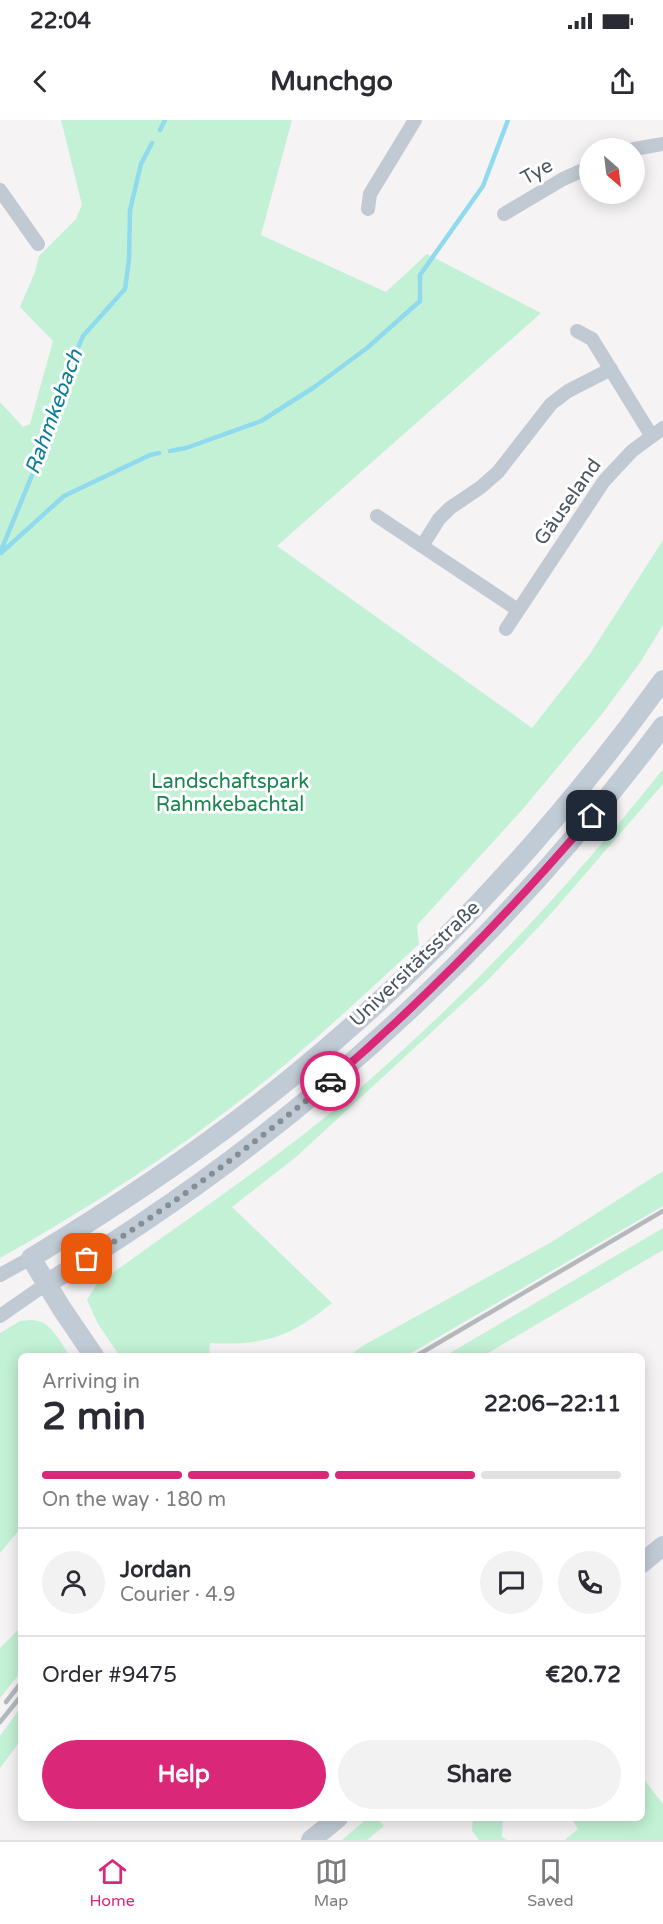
<!DOCTYPE html>
<html lang="en">
<head>
<meta charset="utf-8">
<style>
  :root { --surface:#fff; --page:#f2f2f3; --text:#2b2b33; --muted:#7c7c81; --line:#e1e1e2; --accent:#db2777 }
  body { margin:0; font-family:"Varela Round",sans-serif; background:var(--page); color:var(--text); height:100vh; display:flex; flex-direction:column; font-size:22px; white-space:nowrap }
  * { box-sizing:border-box; margin:0 }
  p { font-size:20px; color:var(--muted) }
  .icon { flex:none; width:33px; height:33px; fill:none; stroke:currentColor; stroke-width:2; stroke-linecap:round; stroke-linejoin:round }
  .map { position:relative; flex:1; overflow:hidden }
  .side { position:absolute; left:18px; top:1233px; width:627px; height:468px; display:flex; flex-direction:column; background:var(--surface); border-radius:9px; box-shadow:0 3px 15px #0003 }
  .side>* { flex:none }
  .needle { width:39px; rotate:152deg }
  .tools { position:absolute; left:579px; top:18px; display:grid; gap:12px }
  .tools a { display:grid; place-items:center; width:66px; height:66px; border-radius:50%; background:var(--surface); box-shadow:0 3px 15px #0003; font-size:30px }
  .pin { position:absolute; display:grid; place-items:center; width:51px; height:51px; color:#fff; margin:-26px; border-radius:12px; box-shadow:0 3px 9px #0006 }
  .courier { position:absolute; display:grid; place-items:center; width:60px; height:60px; margin:-30px; border:4px solid #db2777; border-radius:50%; background:#fff; color:#222; box-shadow:0 2px 8px #0007 }
  .headline em { font-style:normal; font-weight:700 }
  .headline div { display:flex; flex-direction:column-reverse }
  .headline { display:flex; align-items:center; justify-content:space-between; height:102px; padding:0 24px }
  h1 { font-size:39px; font-weight:700; line-height:45px }
  .bar { display:grid; grid-template-columns:repeat(4,1fr); gap:9px 6px; align-content:center; height:72px; padding:0 24px }
  .bar i { height:8px; border-radius:4px; background:var(--line) }
  .bar .selected { background:var(--accent) }
  .bar p { grid-column:span 4 }
  .line { display:flex; align-items:center; gap:15px; padding:0 24px; border-top:2px solid var(--line) }
  .line div { flex:1 }
  .round { display:grid; place-items:center; flex:none; width:63px; height:63px; border-radius:32px; background:var(--page) }
  .action { display:flex; gap:12px; margin-top:auto; padding:12px 24px }
  .action a { flex:1; height:69px; border-radius:36px; background:var(--accent); color:#fff; font-size:24px; font-weight:700; line-height:69px; text-align:center }
  .action a+a { background:var(--page); color:var(--text) }
  .status { display:flex; justify-content:space-between; align-items:center; height:42px; padding:0 30px; background:var(--surface); direction:ltr }
  .status svg { height:16px; fill:currentColor }
  header { display:flex; justify-content:space-between; align-items:center; height:78px; padding:0 24px; background:var(--surface); font-size:27px; font-weight:700 }
  .menu { display:flex; justify-content:space-around; align-items:center; height:84px; border-top:2px solid var(--line); background:var(--surface); font-size:16px; color:var(--muted) }
  .menu a { display:grid; justify-items:center; gap:3px }
  .menu .selected { color:var(--accent) }
  .map>svg:first-child { display:block }
</style>
</head>
<body>
<div class="status"><b>22:04</b><svg viewBox="0 0 49 12"><path d="M0 12V9h3v3zM5 12V6h3v6zM10 12V3h3v9zM15 12V0h3v12zM26 1h20v11H26zM47 4h2v5h-2z"/></svg></div>
<header><svg class="icon" aria-label="back" viewBox="0 0 24 24"><path d="M15 5l-7 7 7 7"/></svg>Munchgo<svg class="icon" aria-label="share" viewBox="0 0 24 24"><path d="M12 15V3M7 8l5-5 5 5M5 13v7h14v-7"/></svg></header>
<div class="map">
<svg width="663" height="1720" viewBox="0 0 663 1720">
  <rect width="100%" height="100%" fill="#f5f3f3"/>
  <!-- green -->
  <g fill="#c3f1d5">
    <path d="M 61,0 L 292,0 L 261,115 L 386,172 L 427,134 L 541,193 L 277,426 L 532,608 L 590,534 L 663,420 L 663,505 L 641,541 L 602,594 L 522,690 L 418,804 L 417,807 L 419,824 C 376,864 332,905 287,943 C 198,1017 100,1082 0,1138 L 0,282 L 23,307 L 30,304 L 53,221 L 20,187 L 35,152 L 39,136 L 76,99 L 82,85 Z"/>
    <path d="M 663,649 L 663,664 L 548,797 L 487,861 L 296,1037 L 232,1087 L 332,1183 C 290,1217 264,1226 210,1223 L 209,1236 L 120,1236 L 98,1204 L 87,1180 L 96,1165 C 184,1101 275,1041 358,970 C 470,873 571,765 663,649 Z"/>
    <path d="M 663,1051 L 663,1086 L 406,1236 L 349,1236 L 364,1225 L 550,1123 Z"/>
    <path d="M 663,1108 L 663,1130 L 483,1236 L 445,1236 Z"/>
    <path d="M 31,1200 C 51,1200 59,1221 70,1236 L 21,1236 L 21,1408 L 0,1433 L 0,1213 L 20,1201 Z"/>
    <path d="M 21,1507 L 21,1552 L 0,1578 L 0,1528 Z"/>
    <path d="M 21,1587 L 21,1620 L 0,1648 L 0,1616 Z"/>
    <path d="M 642,1657 L 663,1684 L 663,1720 L 565,1720 L 578,1709 L 571,1698 L 642,1698 Z"/>
    <path d="M 368,1698 L 377,1698 L 384,1706 L 367,1720 L 342,1720 Z"/>
    <path d="M 473,1698 L 503,1698 L 502,1717 L 507,1720 L 479,1720 L 472,1711 Z"/>
  </g>
  <g fill="none" stroke-linecap="round" stroke-linejoin="round">
    <!-- stream -->
    <g stroke="#90daee" stroke-width="4.5">
      <path d="M 160,10 L 165,0"/>
      <path d="M 170,331 L 186,328 L 261,301 L 313,268 L 367,228 L 420,181 L 420,155 L 483,66 L 508,0"/>
      <path d="M 0,433 L 49,314 L 60,271 L 83,216 L 125,169 L 129,140 L 130,90 L 141,44 L 152,23"/>
      <path d="M 1,433 L 64,376 L 150,335 L 159,333"/>
    </g>
    <!-- street -->
    <g stroke="#c1cad2" stroke-width="14">
      <path d="M 634,29 L 663,24"/>
      <path d="M 0,70 L 38,124"/>
      <path d="M 368,89 L 370,74 L 415,0"/>
      <path d="M 504,94 L 563,59 L 590,47"/>
      <path d="M 577,211 L 592,219 L 651,315"/>
      <path d="M 377,396 L 518,490"/>
      <path d="M 422,426 L 439,399 L 450,388 L 481,367 L 498,352 L 551,284 L 568,271 L 611,249"/>
      <path d="M 506,509 L 604,361 L 632,331 L 663,308"/>
      <path d="M 0,1155 L 31,1138"/>
      <path d="M 0,1196 L 46,1164"/>
    </g>
    <!-- secondary -->
    <g stroke="#c1cbd6" stroke-width="20">
      <path d="M 46,1164 C 79,1144 111,1124 142,1103 C 342,969 519,799 663,606"/>
      <path d="M 94,1236 L 62,1189 L 31,1138 C 122,1083 210,1024 292,957 C 433,842 557,707 663,560"/>
      <path d="M 642,1443 L 663,1426"/>
      <path d="M 311,1720 L 338,1698"/>
    </g>
    <!-- rail -->
    <g stroke="#b5b8bd" stroke-width="4.5">
      <path d="M 416,1236 L 663,1091"/>
      <path d="M 6,1582 L 21,1563"/>
      <path d="M 0,1602 L 21,1576"/>
    </g>
  </g>
  <g fill="none" stroke-linecap="round" stroke-linejoin="round">
    <!-- done -->
    <path stroke="#868d94" stroke-width="6" stroke-dasharray="0 10.8" d="M 87,1139 C 172,1086 253,1025 330,961"/>
    <!-- route -->
    <path stroke="#db2777" stroke-width="8" d="M 330,961 C 425,880 511,791 592,696"/>
  </g>
  <g text-anchor="middle" dominant-baseline="central" stroke-width="6" stroke-linejoin="round" paint-order="stroke">
    <!-- street labels -->
    <g font-size="20" fill="#4a5661" stroke="#fff">
      <text transform="translate(537 52) rotate(-29)">Tye</text>
      <text transform="translate(568 382) rotate(-55)">Gäuseland</text>
      <text transform="translate(415 844) rotate(-44)">Universitätsstraße</text>
    </g>
    <!-- park labels -->
    <g font-size="20" fill="#17864f" stroke="#fff">
      <text x="230" y="662">Landschaftspark<tspan x="230" dy="23">Rahmkebachtal</tspan></text>
    </g>
    <!-- water labels -->
    <g font-size="21" font-style="italic" fill="#0c7c9b" stroke="#fff">
      <text transform="translate(54 292) rotate(-70)">Rahmkebach</text>
    </g>
  </g>
</svg>
<div class="tools">
<a><svg class="needle" viewBox="-14 -14 28 28"><path d="M0-13l5 13h-10z" fill="#e53935"/><path d="M0 13l5-13h-10z" fill="#7c7c81"/></svg></a>
</div>
<div class="pin" style="left:87px;top:1139px;background:#ea580c"><svg class="icon" aria-label="bag" viewBox="0 0 24 24"><path d="M5 8h14l-1 12H6zM9 8a3 3 0 0 1 6 0"/></svg></div>
<div class="pin" style="left:592px;top:696px;background:#1f2937"><svg class="icon" aria-label="home" viewBox="0 0 24 24"><path d="M3 11l9-7 9 7M6 9v11h12V9"/></svg></div>
<div class="courier" style="left:330px;top:961px"><svg class="icon" aria-label="car" viewBox="0 0 24 24"><path d="M5 17H2v-5l4-1 3-4h7l3 4 3 1v5h-3M9 17h6M6 11h13"/><circle cx="7" cy="17" r="2"/><circle cx="17" cy="17" r="2"/></svg></div>
<section class="side">
<div class="headline"><div><h1>2 min</h1><p>Arriving in</p></div><em>22:06–22:11</em></div>
<div class="bar"><i class="selected"></i><i class="selected"></i><i class="selected"></i><i></i><p>On the way · 180 m</p></div>
<div class="line" style="height:108px"><a class="round"><svg class="icon" aria-label="person" viewBox="0 0 24 24"><circle cx="12" cy="8" r="4"/><path d="M4 21q1-7 8-7t8 7"/></svg></a><div><b>Jordan</b><p>Courier · 4.9</p></div><a class="round"><svg class="icon" aria-label="chat" viewBox="0 0 24 24"><path d="M4 5h16v11H9l-5 4z"/></svg></a><a class="round"><svg class="icon" aria-label="phone" viewBox="0 0 24 24"><path d="M5 4h4l2 5-3 2q2 4 5 5l2-3 5 2v4C11 20 4 13 5 4z"/></svg></a></div>
<div class="line" style="height:78px"><div>Order #9475</div><b>€20.72</b></div>
<div class="action"><a>Help</a><a>Share</a></div>
</section>
</div>
<nav class="menu">
<a class="selected"><svg class="icon" aria-label="home" viewBox="0 0 24 24"><path d="M3 11l9-7 9 7M6 9v11h12V9"/></svg>Home</a>
<a><svg class="icon" aria-label="map" viewBox="0 0 24 24"><path d="M3 6l6-2 6 2 6-2v14l-6 2-6-2-6 2zM9 4v14M15 6v14"/></svg>Map</a>
<a><svg class="icon" aria-label="saved" viewBox="0 0 24 24"><path d="M7 4h10v16l-5-4-5 4z"/></svg>Saved</a>
</nav>
</body>
</html>
